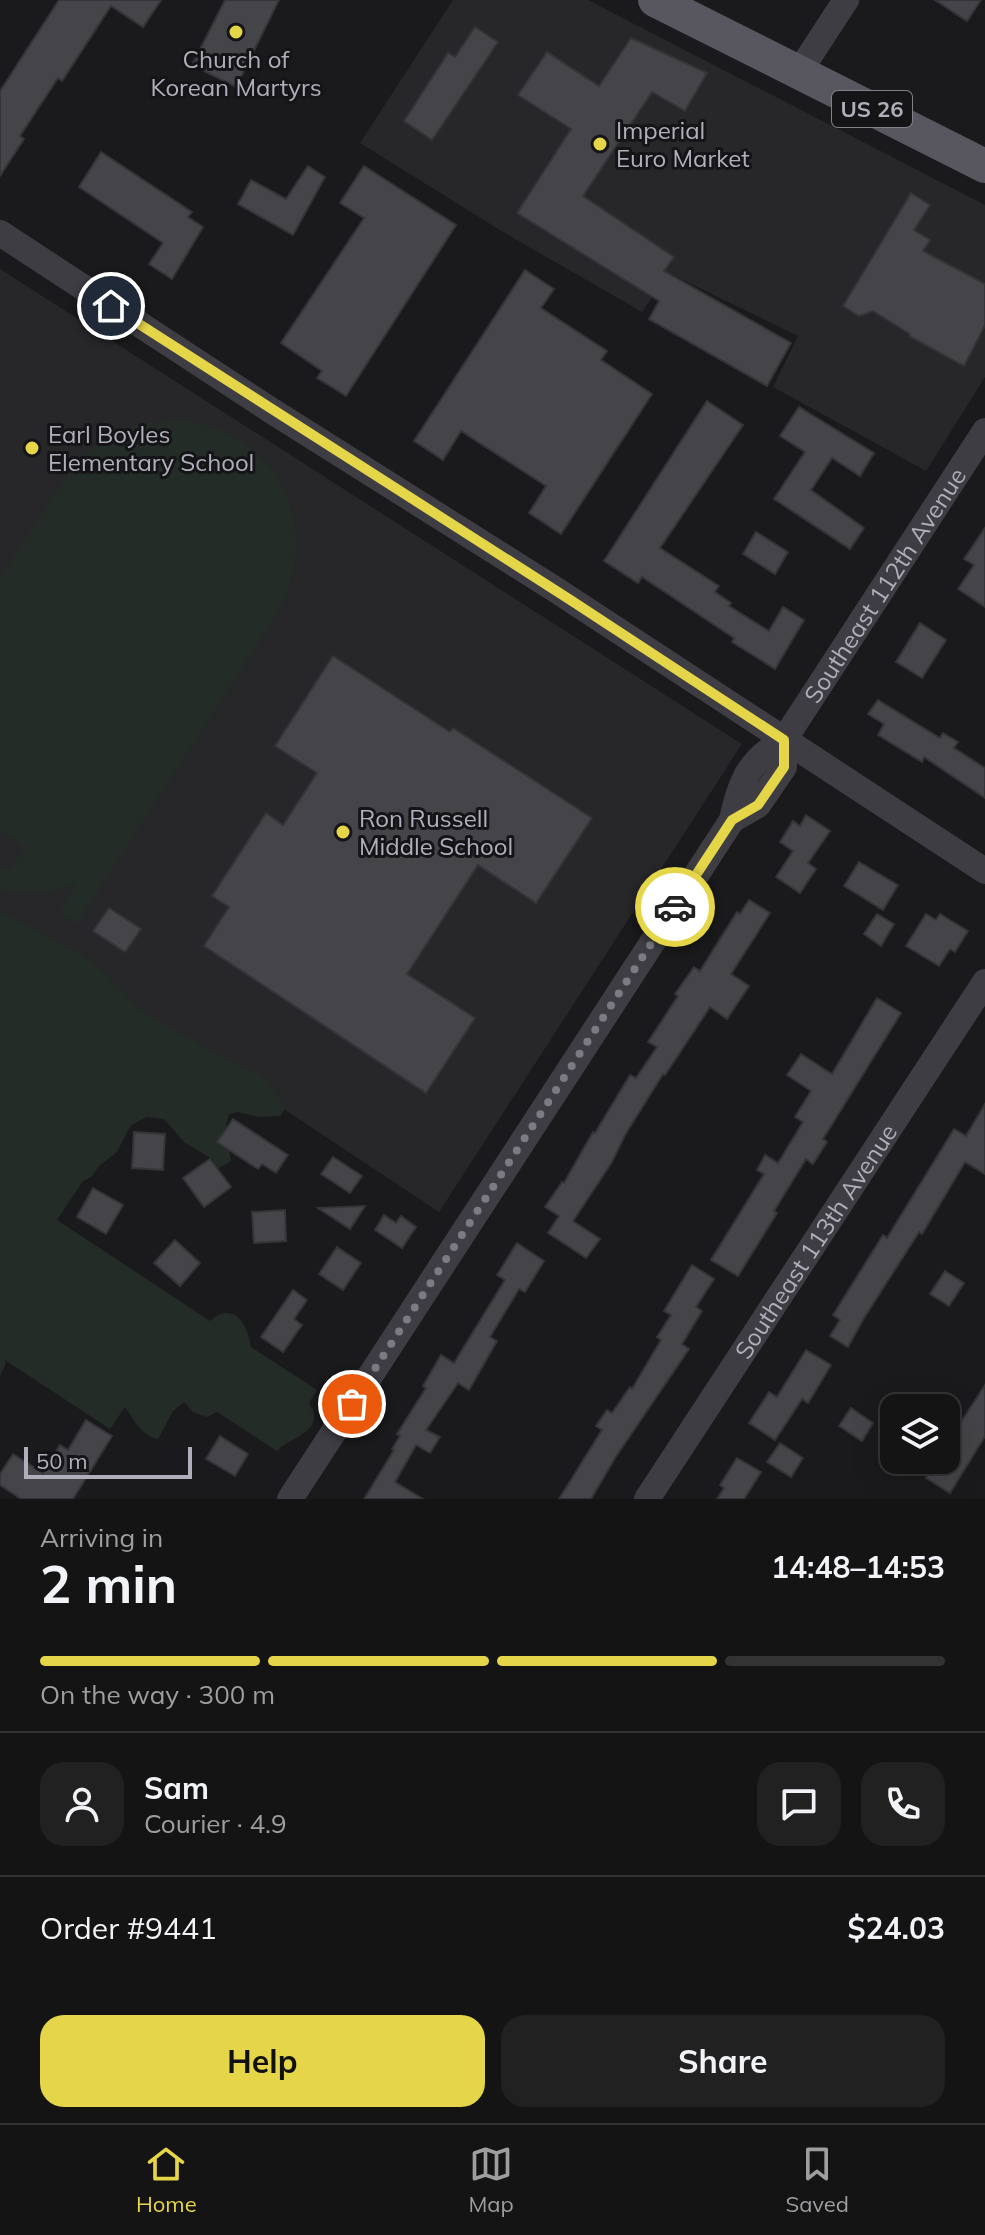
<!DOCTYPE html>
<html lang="en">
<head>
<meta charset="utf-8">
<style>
  :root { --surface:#141415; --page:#212122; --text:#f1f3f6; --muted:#9d9ea0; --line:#333334; --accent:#e5d549 }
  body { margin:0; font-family:Mulish,sans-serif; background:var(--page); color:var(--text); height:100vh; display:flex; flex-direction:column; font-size:30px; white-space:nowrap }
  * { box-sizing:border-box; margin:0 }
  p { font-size:26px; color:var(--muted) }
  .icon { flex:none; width:44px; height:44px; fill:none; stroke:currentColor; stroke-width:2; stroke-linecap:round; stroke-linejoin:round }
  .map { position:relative; height:1499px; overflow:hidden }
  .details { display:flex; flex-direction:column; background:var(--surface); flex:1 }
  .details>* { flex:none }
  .tools { position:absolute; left:880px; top:1394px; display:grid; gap:16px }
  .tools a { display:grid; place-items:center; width:80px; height:80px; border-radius:16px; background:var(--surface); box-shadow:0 8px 32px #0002,0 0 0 2px var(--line); font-size:40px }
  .scale { position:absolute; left:24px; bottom:20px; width:168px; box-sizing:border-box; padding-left:8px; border:4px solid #aeafba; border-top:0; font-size:22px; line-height:28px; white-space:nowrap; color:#aeafba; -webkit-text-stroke:6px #151517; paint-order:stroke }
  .pin { position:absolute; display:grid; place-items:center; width:68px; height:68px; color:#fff; margin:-34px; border:4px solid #fff; border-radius:50%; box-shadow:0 2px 8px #0007 }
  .courier { position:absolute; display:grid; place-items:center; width:80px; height:80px; margin:-40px; border:6px solid #e5d549; border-radius:50%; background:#fff; color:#222; box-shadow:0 2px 10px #0007 }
  .headline em { font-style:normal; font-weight:700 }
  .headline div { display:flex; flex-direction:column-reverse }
  .headline { display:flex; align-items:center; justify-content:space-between; height:136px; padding:0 40px }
  h1 { font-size:52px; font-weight:700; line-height:60px }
  .bar { display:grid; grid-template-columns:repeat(4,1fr); gap:12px 8px; align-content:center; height:96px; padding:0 40px }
  .bar i { height:10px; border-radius:6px; background:var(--line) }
  .bar .on { background:var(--accent) }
  .bar p { grid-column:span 4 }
  .line { display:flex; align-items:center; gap:20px; padding:0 40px; border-top:2px solid var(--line) }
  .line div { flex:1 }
  .round { display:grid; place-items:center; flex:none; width:84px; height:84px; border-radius:24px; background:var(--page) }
  .action { display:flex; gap:16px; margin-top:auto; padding:16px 40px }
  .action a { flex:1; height:92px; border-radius:24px; background:var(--accent); color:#111; font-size:32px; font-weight:700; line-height:92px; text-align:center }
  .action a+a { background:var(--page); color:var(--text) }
  .dock { display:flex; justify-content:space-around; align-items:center; height:112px; border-top:2px solid var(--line); background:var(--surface); font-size:22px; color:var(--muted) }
  .dock a { display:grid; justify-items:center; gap:4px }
  .dock .on { color:var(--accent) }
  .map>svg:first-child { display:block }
</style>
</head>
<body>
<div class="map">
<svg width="985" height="1499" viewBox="0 0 985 1499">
  <rect width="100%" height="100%" fill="#1a1a1c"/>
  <!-- built -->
  <g fill="#272629">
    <path d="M 453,0 L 588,0 L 985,205 L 985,377 L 926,471 L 773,387 L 798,336 L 669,273 L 642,312 L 503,232 L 360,143 Z"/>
    <path d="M 0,269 L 742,744 L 439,1212 L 0,921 Z"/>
  </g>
  <!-- green -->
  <g fill="#242c27">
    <path d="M 177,419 C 277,430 325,525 278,613 L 77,924 L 59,913 L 76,884 L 46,893 L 0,891 L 0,866 L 11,868 L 24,847 L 0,831 L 0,577 L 65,478 L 84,454 L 106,438 L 131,426 Z"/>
    <path d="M 0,911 L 76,951 L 96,965 L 122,989 L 136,1007 L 213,1052 L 258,1075 L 266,1080 L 286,1107 L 280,1116 L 258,1117 L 238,1112 L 229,1114 L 226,1126 L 231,1161 L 217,1169 L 212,1159 L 184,1142 L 164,1119 L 147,1117 L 131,1125 L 117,1152 L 99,1166 L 91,1177 L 83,1181 L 57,1220 L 210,1321 C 234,1300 248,1325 251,1347 L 317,1390 L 309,1403 C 329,1432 286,1438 277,1451 L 217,1412 L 207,1417 L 193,1412 L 184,1402 L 173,1411 L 158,1439 C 141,1436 134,1420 125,1407 L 110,1429 L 5,1360 L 6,1363 L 0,1376 Z"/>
  </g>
  <!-- building -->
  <g fill="#454449" stroke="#353438" stroke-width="2">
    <path d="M 59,0 L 161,0 L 143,27 L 111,6 L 62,81 L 58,78 L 20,136 L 24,139 L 0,176 L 0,91 Z"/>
    <path d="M 225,0 L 279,0 L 236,87 L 192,65 Z"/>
    <path d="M 935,0 L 981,0 L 967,21 Z"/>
    <path d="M 475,27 L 498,42 L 432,140 L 404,121 L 448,53 L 455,57 Z"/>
    <path d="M 631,38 L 707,73 L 685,111 L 652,92 L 583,196 L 674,257 L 664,271 L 791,343 L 767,386 L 649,319 L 659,301 L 517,213 L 571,129 L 518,95 L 547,52 L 599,86 Z"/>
    <path d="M 101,152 L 192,212 L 188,217 L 203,227 L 172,279 L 149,264 L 163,243 L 79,187 Z"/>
    <path d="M 308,166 L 325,177 L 293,235 L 238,204 L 251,180 L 286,199 Z"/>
    <path d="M 364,166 L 456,225 L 346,396 L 317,378 L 322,371 L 281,343 L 364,218 L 340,203 Z"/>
    <path d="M 911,193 L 930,205 L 914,230 L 930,240 L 923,251 L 985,284 L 985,325 L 964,366 L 909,336 L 910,334 L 873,311 L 859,316 L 843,306 Z"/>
    <path d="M 525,270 L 554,289 L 541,308 L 607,351 L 601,360 L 652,394 L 561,534 L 529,513 L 546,486 L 461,431 L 443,460 L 414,441 Z"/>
    <path d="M 707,401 L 743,425 L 660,548 L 719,586 L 715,592 L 731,603 L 729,606 L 769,631 L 783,607 L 804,620 L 775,669 L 732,642 L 734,638 L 642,577 L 638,583 L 604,561 Z"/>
    <path d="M 799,407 L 874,453 L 860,476 L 832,458 L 811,490 L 864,528 L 850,549 L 774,499 L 805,452 L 780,436 Z"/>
    <path d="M 985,528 L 985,607 L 958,589 L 974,565 L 964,559 Z"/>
    <path d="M 756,532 L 788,552 L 775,574 L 743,554 Z"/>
    <path d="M 920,623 L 946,640 L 922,678 L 896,662 Z"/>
    <path d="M 333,656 L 450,732 L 453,728 L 592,818 L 536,903 L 478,865 L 407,974 L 475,1018 L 426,1093 L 204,946 L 229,907 L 212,896 L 266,813 L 283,825 L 317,773 L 275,746 Z"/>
    <path d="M 878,700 L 940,738 L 943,733 L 958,742 L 954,748 L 985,768 L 985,798 L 924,757 L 922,762 L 878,735 L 884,724 L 868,714 Z"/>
    <path d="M 806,815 L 830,831 L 808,863 L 816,869 L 800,893 L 776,877 L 793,851 L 780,842 L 793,821 L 800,826 Z"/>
    <path d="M 859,862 L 898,885 L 883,910 L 844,886 Z"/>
    <path d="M 749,900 L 770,913 L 731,974 L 749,986 L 727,1019 L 710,1007 L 665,1075 L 663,1074 L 625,1135 L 612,1162 L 573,1221 L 600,1239 L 586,1258 L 548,1233 L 559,1216 L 545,1207 L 562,1182 L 564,1183 L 593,1132 L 595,1133 L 630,1075 L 636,1078 L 657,1047 L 648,1042 L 678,996 L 675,994 L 694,967 L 700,971 L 737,912 L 740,914 Z"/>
    <path d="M 109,908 L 141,929 L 125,952 L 93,931 Z"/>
    <path d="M 877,914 L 894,924 L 881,946 L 864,934 Z"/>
    <path d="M 926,914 L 936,920 L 940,914 L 968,931 L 955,952 L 950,949 L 939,966 L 906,946 Z"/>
    <path d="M 877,998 L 901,1013 L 823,1139 L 827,1142 L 813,1164 L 806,1159 L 774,1211 L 777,1213 L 738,1276 L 711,1260 L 764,1174 L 757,1170 L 765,1155 L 778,1163 L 803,1122 L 795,1117 L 811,1091 L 787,1075 L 801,1054 L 832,1074 Z"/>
    <path d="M 985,1104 L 985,1174 L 965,1162 L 922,1234 L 919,1232 L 864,1318 L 848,1347 L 830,1336 L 840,1320 L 833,1315 L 883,1235 L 887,1238 L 954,1129 L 966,1136 Z"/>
    <path d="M 233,1119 L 288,1155 L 276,1173 L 262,1164 L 258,1169 L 217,1142 Z"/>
    <path d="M 134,1132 L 165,1134 L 163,1170 L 132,1168 Z"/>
    <path d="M 333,1157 L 362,1176 L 350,1193 L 321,1174 Z"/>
    <path d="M 210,1159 L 231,1187 L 204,1207 L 183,1178 Z"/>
    <path d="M 93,1188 L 123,1205 L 106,1234 L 77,1217 Z"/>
    <path d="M 365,1206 L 350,1229 L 318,1208 Z"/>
    <path d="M 285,1210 L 286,1241 L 254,1243 L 252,1212 Z"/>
    <path d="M 384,1215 L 396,1223 L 401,1216 L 416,1227 L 402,1248 L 375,1230 Z"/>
    <path d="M 175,1240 L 200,1263 L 180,1286 L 154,1263 Z"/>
    <path d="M 517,1243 L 544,1261 L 525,1292 L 519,1289 L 490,1337 L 497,1341 L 469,1390 L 458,1383 L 426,1430 L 440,1437 L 430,1453 L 416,1445 L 395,1482 L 423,1499 L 364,1499 L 394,1450 L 392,1449 L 400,1436 L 397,1434 L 426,1388 L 423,1386 L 441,1355 L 454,1363 L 505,1280 L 497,1275 Z"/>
    <path d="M 337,1247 L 361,1263 L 343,1290 L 319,1274 Z"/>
    <path d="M 692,1265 L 714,1279 L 696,1307 L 702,1311 L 682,1344 L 689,1349 L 615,1458 L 591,1499 L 559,1499 L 602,1430 L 596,1426 L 607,1410 L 612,1413 L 630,1387 L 632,1389 L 661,1340 L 657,1337 L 671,1315 L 664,1311 Z"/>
    <path d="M 945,1271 L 964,1283 L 949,1306 L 930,1294 Z"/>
    <path d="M 293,1290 L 307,1300 L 294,1319 L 302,1325 L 283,1352 L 261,1337 Z"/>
    <path d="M 806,1350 L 831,1365 L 808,1403 L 802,1399 L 775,1440 L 749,1423 L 769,1392 L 777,1397 Z"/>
    <path d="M 985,1385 L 985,1436 L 950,1493 L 926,1478 L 937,1460 L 946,1460 L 946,1445 Z"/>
    <path d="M 851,1408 L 873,1423 L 862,1441 L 839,1426 Z"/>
    <path d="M 86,1420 L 112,1436 L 73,1499 L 21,1499 L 0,1485 L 0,1474 L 13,1454 L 43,1473 L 60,1445 L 68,1450 Z"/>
    <path d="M 220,1436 L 248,1454 L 235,1476 L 206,1459 Z"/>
    <path d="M 780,1443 L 803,1458 L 791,1477 L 767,1462 Z"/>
    <path d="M 737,1458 L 761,1472 L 744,1499 L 717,1499 L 724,1488 L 720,1485 Z"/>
  </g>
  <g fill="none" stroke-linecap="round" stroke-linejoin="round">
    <!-- minor -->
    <g stroke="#3e3d43" stroke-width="26">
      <path d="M 799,72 L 846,0"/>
      <path d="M 0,233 L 272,411 L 553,588 L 985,871"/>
      <path d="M 732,820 L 758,805 L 784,767 L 784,740"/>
      <path id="s1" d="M 290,1499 L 732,820 C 740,782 749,760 784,740 L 985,431"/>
      <path id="s2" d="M 647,1499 L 985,982"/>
    </g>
    <!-- major -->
    <path stroke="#585760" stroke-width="34" d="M 655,0 L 985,166"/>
  </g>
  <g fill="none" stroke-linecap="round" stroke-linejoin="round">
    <!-- done -->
    <path stroke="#7a7b83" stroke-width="8" stroke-dasharray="0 14.4" d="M 352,1404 L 675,907"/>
    <!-- route -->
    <path stroke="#e5d549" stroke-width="10" d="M 111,306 L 572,601 L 784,740 L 784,767 L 758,805 L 732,820 L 675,907"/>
  </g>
  <!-- markers -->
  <g fill="#e5d549" stroke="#151517" stroke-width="3">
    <circle cx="236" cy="32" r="8"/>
    <circle cx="600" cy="144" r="8"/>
    <circle cx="32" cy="448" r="8"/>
    <circle cx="343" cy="832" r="8"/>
  </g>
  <g text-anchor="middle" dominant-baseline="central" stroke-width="6" stroke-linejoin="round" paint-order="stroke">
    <!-- shield labels -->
    <rect fill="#151517" stroke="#808189" stroke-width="2" x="832" y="91" width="80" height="36" rx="6"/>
    <g font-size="22" font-weight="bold" fill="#aeafba">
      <text x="872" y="109">US 26</text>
    </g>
    <!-- poi labels -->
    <g font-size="24" fill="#aeafba" stroke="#151517" text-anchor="start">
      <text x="236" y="59" text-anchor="middle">Church of<tspan x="236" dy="28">Korean Martyrs</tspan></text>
      <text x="616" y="130">Imperial<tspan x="616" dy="28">Euro Market</tspan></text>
      <text x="48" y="434">Earl Boyles<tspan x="48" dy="28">Elementary School</tspan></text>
      <text x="359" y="818">Ron Russell<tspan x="359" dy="28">Middle School</tspan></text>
    </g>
    <!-- street labels -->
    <g font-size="24" fill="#aeafba" stroke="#151517">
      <text stroke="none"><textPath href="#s1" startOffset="1094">Southeast 112th Avenue</textPath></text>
      <text stroke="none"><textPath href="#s2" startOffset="308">Southeast 113th Avenue</textPath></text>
    </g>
  </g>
</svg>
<div class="tools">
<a><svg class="icon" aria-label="layers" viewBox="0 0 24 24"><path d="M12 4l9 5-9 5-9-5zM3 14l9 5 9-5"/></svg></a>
</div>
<div class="scale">50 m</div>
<div class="pin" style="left:352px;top:1404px;background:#ea580c"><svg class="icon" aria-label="bag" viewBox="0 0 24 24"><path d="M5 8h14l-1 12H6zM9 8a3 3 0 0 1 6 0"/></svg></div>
<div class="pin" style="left:111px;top:306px;background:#1f2937"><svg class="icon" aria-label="home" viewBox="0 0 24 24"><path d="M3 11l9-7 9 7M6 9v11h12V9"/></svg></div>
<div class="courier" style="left:675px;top:907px"><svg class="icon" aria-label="car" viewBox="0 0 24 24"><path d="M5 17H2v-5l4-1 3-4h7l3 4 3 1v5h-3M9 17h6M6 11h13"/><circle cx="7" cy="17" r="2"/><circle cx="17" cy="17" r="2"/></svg></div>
</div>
<section class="details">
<div class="headline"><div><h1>2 min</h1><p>Arriving in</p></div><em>14:48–14:53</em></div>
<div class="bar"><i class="on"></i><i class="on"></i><i class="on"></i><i></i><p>On the way · 300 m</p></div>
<div class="line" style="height:144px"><a class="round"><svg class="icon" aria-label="person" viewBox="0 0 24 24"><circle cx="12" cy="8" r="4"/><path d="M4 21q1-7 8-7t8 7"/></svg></a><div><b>Sam</b><p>Courier · 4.9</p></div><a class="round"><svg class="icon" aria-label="chat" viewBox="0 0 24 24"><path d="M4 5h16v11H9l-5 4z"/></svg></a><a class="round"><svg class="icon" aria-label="phone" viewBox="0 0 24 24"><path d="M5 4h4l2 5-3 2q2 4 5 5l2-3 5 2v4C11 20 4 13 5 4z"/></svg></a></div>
<div class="line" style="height:104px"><div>Order #9441</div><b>$24.03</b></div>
<div class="action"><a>Help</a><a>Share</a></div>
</section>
<nav class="dock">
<a class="on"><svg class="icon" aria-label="home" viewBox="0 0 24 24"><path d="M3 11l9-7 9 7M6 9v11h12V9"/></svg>Home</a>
<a><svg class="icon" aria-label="map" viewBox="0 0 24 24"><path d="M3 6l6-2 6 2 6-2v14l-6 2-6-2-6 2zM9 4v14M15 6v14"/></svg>Map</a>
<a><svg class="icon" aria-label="saved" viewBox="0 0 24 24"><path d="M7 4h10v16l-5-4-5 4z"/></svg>Saved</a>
</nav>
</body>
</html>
